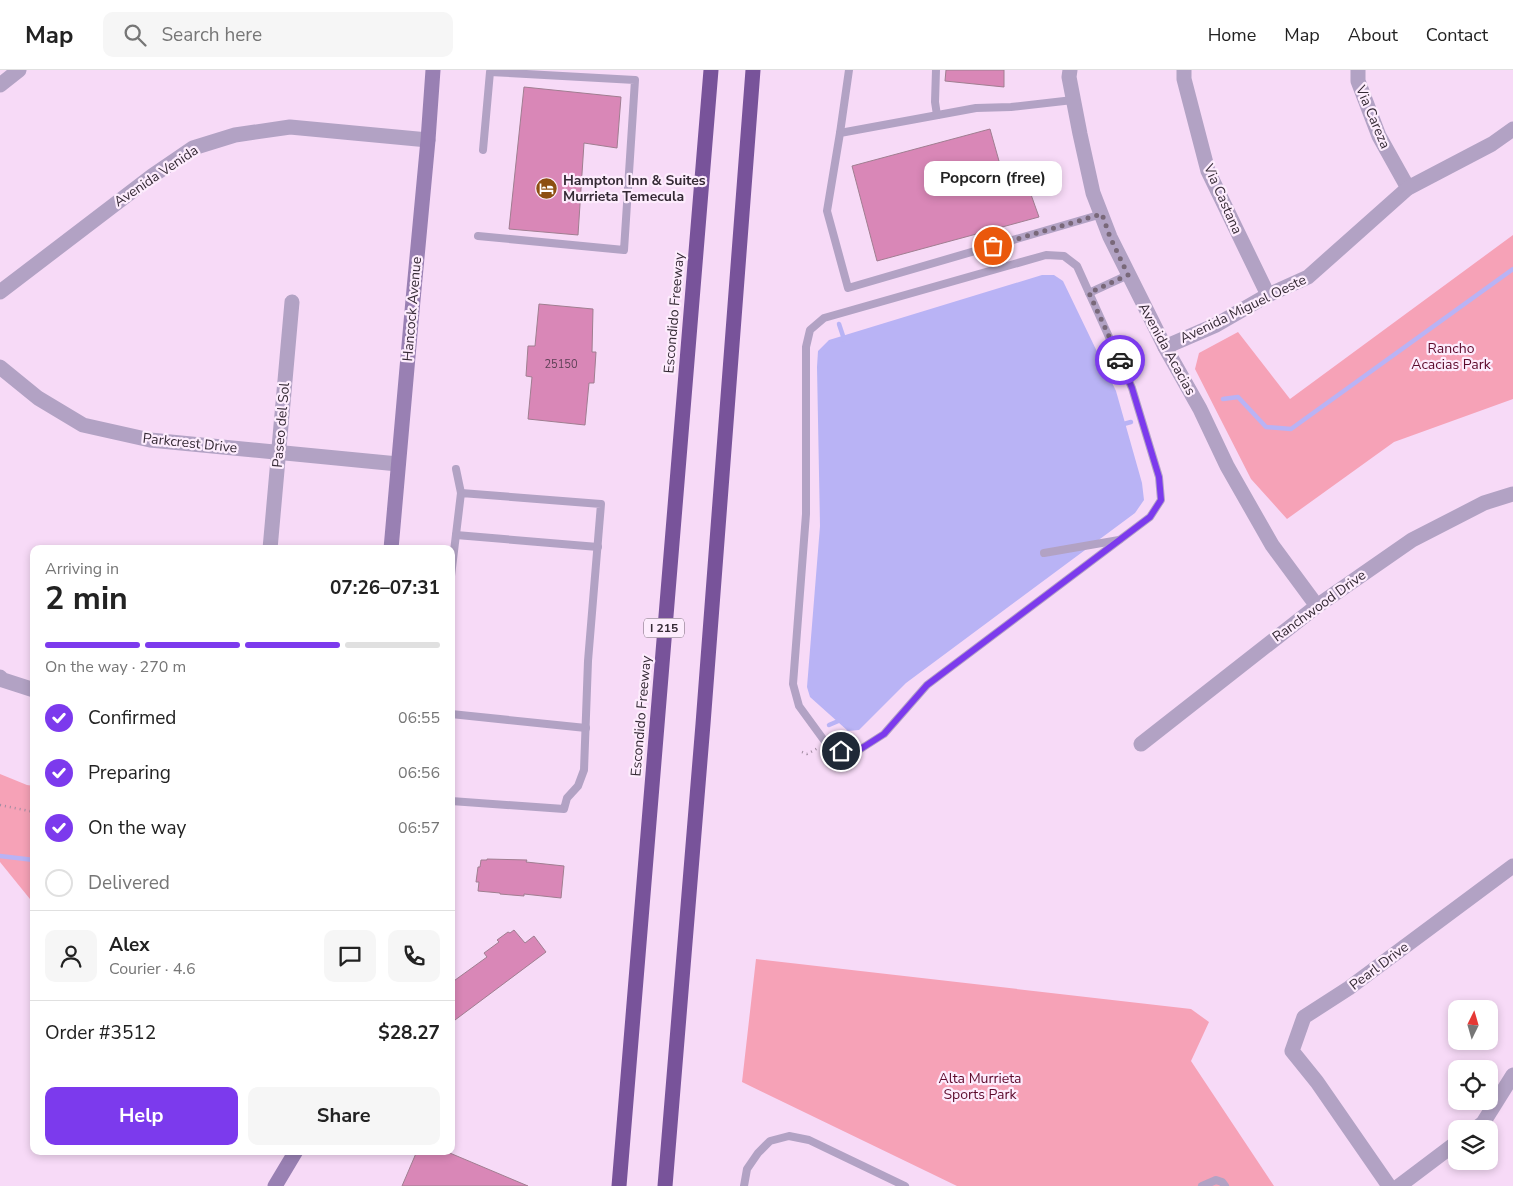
<!DOCTYPE html>
<html lang="en">
<head>
<meta charset="utf-8">
<style>
  :root { --surface:#fff; --page:#f6f6f6; --text:#222; --muted:#767676; --line:#e0e0e0; --accent:#7c3aed }
  body { margin:0; font-family:"Nunito Sans",sans-serif; background:var(--page); color:var(--text); height:100vh; display:flex; flex-direction:column; font-size:19px; white-space:nowrap }
  * { box-sizing:border-box; margin:0 }
  p { font-size:16px; color:var(--muted) }
  .icon { flex:none; width:28px; height:28px; fill:none; stroke:currentColor; stroke-width:2; stroke-linecap:round; stroke-linejoin:round }
  .map { position:relative; flex:1; overflow:hidden }
  .sheet { position:absolute; left:30px; top:475px; width:425px; height:610px; display:flex; flex-direction:column; background:var(--surface); border-radius:10px; box-shadow:0 2px 8px #0003 }
  .sheet>* { flex:none }
  .needle { width:32px; rotate:5deg }
  .fabs { position:absolute; left:1448px; top:930px; display:grid; gap:10px }
  .fabs a { display:grid; place-items:center; width:50px; height:50px; border-radius:10px; background:var(--surface); box-shadow:0 2px 8px #0003; font-size:25px }
  .pin { position:absolute; display:grid; place-items:center; width:42px; height:42px; color:#fff; margin:-21px; border:2px solid #fff; border-radius:50%; box-shadow:0 1px 5px #0007 }
  .courier { position:absolute; display:grid; place-items:center; width:50px; height:50px; margin:-25px; border:4px solid #7c3aed; border-radius:50%; background:#fff; color:#222; box-shadow:0 1px 6px #0007 }
  .bubble { position:absolute; height:35px; border-radius:10px; background:var(--surface); box-shadow:0 2px 8px #0003; font-size:16px; font-weight:700; line-height:35px; text-align:center }
  .headline em { font-style:normal; font-weight:700 }
  .headline div { display:flex; flex-direction:column-reverse }
  .headline { display:flex; align-items:center; justify-content:space-between; height:85px; padding:0 15px }
  h1 { font-size:32px; font-weight:700; line-height:38px }
  .bar { display:grid; grid-template-columns:repeat(4,1fr); gap:8px 5px; align-content:center; height:60px; padding:0 15px }
  .bar i { height:6px; border-radius:4px; background:var(--line) }
  .bar .current { background:var(--accent) }
  .bar p { grid-column:span 4 }
  .line { display:flex; align-items:center; gap:12px; padding:0 15px; border-top:1px solid var(--line) }
  .line div { flex:1 }
  .round { display:grid; place-items:center; flex:none; width:52px; height:52px; border-radius:10px; background:var(--page) }
  ol { padding:0 15px; list-style:none }
  li { display:flex; align-items:center; gap:15px; height:55px }
  li p { margin-inline-start:auto }
  li .icon { padding:5px; border-radius:50%; background:var(--accent); color:#fff; stroke-width:4 }
  li:last-child { color:var(--muted) }
  li i { width:28px; height:28px; border:2px solid var(--line); border-radius:50% }
  .primary-button { display:flex; gap:10px; margin-top:auto; padding:10px 15px }
  .primary-button a { flex:1; height:58px; border-radius:10px; background:var(--accent); color:#fff; font-size:20px; font-weight:700; line-height:58px; text-align:center }
  .primary-button a+a { background:var(--page); color:var(--text) }
  header { display:flex; align-items:center; gap:30px; box-sizing:border-box; height:70px; padding:0 25px; background:var(--surface); border-bottom:1px solid var(--line) }
  header strong { font-size:24px }
  nav { display:flex; gap:28px; margin-inline-start:auto; font-size:18px }
  .search { width:350px; height:45px; background:var(--page); display:flex; align-items:center; gap:12px; box-sizing:border-box; padding:0 18px; border-radius:10px; color:var(--muted); font-size:19px }
  .map>svg:first-child { display:block }
</style>
</head>
<body>
<header>
<strong>Map</strong>
<div class="search"><svg class="icon" aria-label="search" viewBox="0 0 24 24"><circle cx="10" cy="10" r="6"/><path d="M15 15l6 6"/></svg>Search here</div>
<nav><a>Home</a><a>Map</a><a>About</a><a>Contact</a></nav>
</header>
<div class="map">
<svg width="1513" height="1116" viewBox="0 0 1513 1116">
  <rect width="100%" height="100%" fill="#f7daf7"/>
  <!-- green -->
  <g fill="#f6a2b7">
    <path d="M 1513,165 L 1513,329 L 1394,372 L 1287,449 L 1251,409 L 1195,299 L 1199,283 L 1238,262 L 1290,329 Z"/>
    <path d="M 0,704 L 27,715 L 34,716 L 34,834 L 0,792 Z"/>
    <path d="M 756,889 L 1191,939 L 1209,952 L 1191,991 L 1274,1116 L 957,1116 L 742,1012 Z"/>
  </g>
  <!-- water -->
  <path fill="#b9b3f5" d="M 1042,205 L 1054,205 L 1063,211 L 1116,321 L 1142,413 L 1144,430 L 1135,443 L 906,613 L 859,660 L 848,661 L 810,627 L 807,617 L 820,456 L 817,297 L 818,281 L 829,270 Z"/>
  <g fill="none" stroke-linecap="round" stroke-linejoin="round">
    <!-- stream -->
    <g stroke="#b9b3f5" stroke-width="4.5">
      <path d="M 839,254 L 844,269"/>
      <path d="M 1223,329 L 1238,327 L 1266,357 L 1291,359 L 1513,199"/>
      <path d="M 1120,355 L 1131,352"/>
      <path d="M 829,655 L 843,649"/>
      <path d="M 0,786 L 34,790"/>
    </g>
  </g>
  <!-- building -->
  <g fill="#d987b7" stroke="#a07e91">
    <path d="M 946,0 L 1004,0 L 1004,17 L 945,11 Z"/>
    <path d="M 524,17 L 621,27 L 617,78 L 584,73 L 578,165 L 509,159 Z"/>
    <path d="M 990,59 L 1008,123 L 1029,119 L 1039,147 L 877,191 L 852,96 Z"/>
    <path d="M 539,234 L 593,239 L 592,282 L 596,282 L 594,313 L 589,313 L 585,355 L 528,349 L 532,307 L 526,306 L 528,276 L 535,276 Z"/>
    <path d="M 487,789 L 527,790 L 526,792 L 564,796 L 561,828 L 524,824 L 524,826 L 500,824 L 500,823 L 478,821 L 479,812 L 476,812 L 478,797 L 480,797 L 481,790 L 487,790 Z"/>
    <path d="M 514,860 L 525,873 L 534,866 L 546,882 L 451,953 L 451,913 L 487,887 L 484,883 L 499,872 L 497,870 L 508,862 L 510,863 Z"/>
    <path d="M 417,1081 L 445,1081 L 528,1116 L 402,1116 Z"/>
  </g>
  <g fill="none" stroke-linecap="round" stroke-linejoin="round">
    <!-- path -->
    <g stroke="#a18ca1" stroke-width="2.5" stroke-dasharray="1 4" stroke-linecap="butt">
      <path d="M 802,682 L 807,684 L 818,678"/>
      <path d="M 0,735 L 34,742"/>
    </g>
    <!-- service -->
    <g stroke="#b2a2c4" stroke-width="8">
      <path d="M 936,0 L 935,32 L 937,45"/>
      <path d="M 1073,30 L 1011,37 L 976,38 L 840,63 L 827,141 L 848,218 L 1102,144"/>
      <path d="M 840,63 L 849,0"/>
      <path d="M 478,166 L 624,180 L 635,10 L 490,2 L 483,80"/>
      <path d="M 1046,185 L 1064,186 L 1077,196 L 1132,318 L 1159,407 L 1161,430 L 1150,447 L 927,615 L 884,664 L 859,680 L 841,681 L 826,673 L 799,636 L 793,614 L 806,444 L 806,277 L 810,260 L 824,248 Z"/>
      <path d="M 1089,223 L 1128,205"/>
      <path d="M 456,399 L 461,423"/>
      <path d="M 456,465 L 598,477"/>
      <path d="M 1044,483 L 1119,470"/>
      <path d="M 451,506 L 461,423 L 601,434 L 588,591 L 584,700 L 578,716 L 567,728 L 564,739 L 451,731"/>
      <path d="M 451,644 L 586,658"/>
      <path d="M 744,1116 L 747,1099 L 758,1083 L 770,1071 L 789,1066 L 809,1070 L 905,1116"/>
      <path d="M 1202,1116 L 1216,1110 L 1222,1112 L 1225,1116"/>
    </g>
    <!-- minor -->
    <g stroke="#b2a2c4" stroke-width="15">
      <path d="M 1070,0 L 1069,7 L 1080,64 L 1093,123 L 1110,167 L 1165,277 L 1200,339 L 1227,396 L 1272,475 L 1317,536"/>
      <path d="M 1184,0 L 1184,9 L 1208,101 L 1268,225"/>
      <path d="M 1358,0 L 1358,11 L 1379,66 L 1408,118"/>
      <path d="M 0,15 L 19,0"/>
      <path d="M 0,222 L 152,106 L 193,78 L 235,65 L 290,57 L 428,70"/>
      <path d="M 1165,277 L 1216,255 L 1268,225 L 1308,207 L 1408,118 L 1492,74 L 1513,59"/>
      <path d="M 0,297 L 38,328 L 83,355 L 150,370 L 398,394"/>
      <path d="M 270,479 L 292,232"/>
      <path d="M 0,607 L 3,610 L 34,620"/>
      <path d="M 1141,674 L 1317,536 L 1412,470 L 1484,433 L 1513,424"/>
      <path d="M 1475,1059 L 1483,1053 L 1513,1005"/>
      <path d="M 1389,1116 L 1317,1012 L 1292,981 L 1304,947 L 1349,918 L 1513,796"/>
      <path d="M 1399,1116 L 1456,1073"/>
    </g>
    <!-- secondary -->
    <g stroke="#9980b3" stroke-width="15">
      <path d="M 391,479 L 413,230 L 428,70 L 433,0"/>
      <path d="M 275,1116 L 296,1081"/>
    </g>
    <!-- motorway -->
    <g stroke="#78539a" stroke-width="15">
      <path d="M 619,1116 L 711,0"/>
      <path d="M 665,1116 L 703,654 L 753,0"/>
    </g>
  </g>
  <g fill="none" stroke-linecap="round" stroke-linejoin="round">
    <!-- done -->
    <path stroke="#796879" stroke-width="5" stroke-dasharray="0 9" d="M 993,176 L 1102,144 L 1110,167 L 1128,205 L 1089,223 L 1120,290"/>
    <!-- route -->
    <path stroke="#7c3aed" stroke-width="6" d="M 841,681 L 859,680 L 884,664 L 927,615 L 1150,447 L 1161,430 L 1159,407 L 1132,318 L 1120,290"/>
  </g>
  <!-- icons -->
  <defs>
    <symbol id="hotel-disc" viewBox="-11 -11 22 22"><circle r="9.5" fill="#8c4f11" stroke="#fdecfd"/><path d="M-6-4.5h1.5V1H6V5H4.5V3h-9V5H-6ZM-4 0a1.8 1.8 0 1 1 3.6 0ZM.5 0V-2.5h3Q6-2.5 6 0Z" fill="#fff"/></symbol>
  </defs>
  <g fill-rule="evenodd">
    <use href="#hotel-disc" x="534" y="106" width="25" height="25"/>
  </g>
  <g text-anchor="middle" dominant-baseline="central" stroke-width="4.5" stroke-linejoin="round" paint-order="stroke">
    <!-- number labels -->
    <g font-size="11" fill="#5e4156">
      <text x="561" y="294">25150</text>
    </g>
    <!-- shield labels -->
    <rect fill="#fdecfd" stroke="#716471" stroke-width="1" x="644" y="548.5" width="40" height="19" rx="4"/>
    <g font-size="12" font-weight="bold" fill="#352a35">
      <text x="664" y="558">I 215</text>
    </g>
    <!-- street labels -->
    <g font-size="14" fill="#352a35" stroke="#fdecfd">
      <text transform="translate(1373 47) rotate(67)">Via Careza</text>
      <text transform="translate(156 106) rotate(-34)">Avenida Venida</text>
      <text transform="translate(1223 129) rotate(66)">Via Castana</text>
      <text transform="translate(412 239) rotate(-85)">Hancock Avenue</text>
      <text transform="translate(1243 239) rotate(-26)">Avenida Miguel Oeste</text>
      <text transform="translate(674 243) rotate(-85)">Escondido Freeway</text>
      <text transform="translate(1167 279) rotate(61)">Avenida Acacias</text>
      <text transform="translate(281 355) rotate(-85)">Paseo del Sol</text>
      <text transform="translate(190 373) rotate(6)">Parkcrest Drive</text>
      <text transform="translate(1319 536) rotate(-36)">Ranchwood Drive</text>
      <text transform="translate(641 646) rotate(-85)">Escondido Freeway</text>
      <text transform="translate(1379 896) rotate(-37)">Pearl Drive</text>
    </g>
    <!-- poi labels -->
    <g font-size="14" font-weight="bold" fill="#352a35" stroke="#fdecfd" text-anchor="start">
      <text x="563" y="110">Hampton Inn &amp; Suites<tspan x="563" dy="16">Murrieta Temecula</tspan></text>
    </g>
    <!-- park labels -->
    <g font-size="14" fill="#5d0a2c" stroke="#fdecfd">
      <text x="1451" y="278">Rancho<tspan x="1451" dy="16">Acacias Park</tspan></text>
      <text x="980" y="1008">Alta Murrieta<tspan x="980" dy="16">Sports Park</tspan></text>
    </g>
  </g>
</svg>
<div class="fabs">
<a><svg class="needle" viewBox="-14 -14 28 28"><path d="M0-13l5 13h-10z" fill="#e53935"/><path d="M0 13l5-13h-10z" fill="#767676"/></svg></a>
<a><svg class="icon" aria-label="locate" viewBox="0 0 24 24"><circle cx="12" cy="12" r="6"/><path d="M12 2v4M12 18v4M2 12h4M18 12h4"/></svg></a>
<a><svg class="icon" aria-label="layers" viewBox="0 0 24 24"><path d="M12 4l9 5-9 5-9-5zM3 14l9 5 9-5"/></svg></a>
</div>
<div class="pin" style="left:993px;top:176px;background:#ea580c"><svg class="icon" aria-label="bag" viewBox="0 0 24 24"><path d="M5 8h14l-1 12H6zM9 8a3 3 0 0 1 6 0"/></svg></div>
<div class="pin" style="left:841px;top:681px;background:#1f2937"><svg class="icon" aria-label="home" viewBox="0 0 24 24"><path d="M3 11l9-7 9 7M6 9v11h12V9"/></svg></div>
<div class="courier" style="left:1120px;top:290px"><svg class="icon" aria-label="car" viewBox="0 0 24 24"><path d="M5 17H2v-5l4-1 3-4h7l3 4 3 1v5h-3M9 17h6M6 11h13"/><circle cx="7" cy="17" r="2"/><circle cx="17" cy="17" r="2"/></svg></div>
<div class="bubble" style="left:924px;top:91px;width:138px">Popcorn (free)</div>
<section class="sheet">
<div class="headline"><div><h1>2 min</h1><p>Arriving in</p></div><em>07:26–07:31</em></div>
<div class="bar"><i class="current"></i><i class="current"></i><i class="current"></i><i></i><p>On the way · 270 m</p></div>
<ol>
<li><svg class="icon" aria-label="check" viewBox="0 0 24 24"><path d="M5 12l5 5 9-10"/></svg>Confirmed<p>06:55</p></li>
<li><svg class="icon" aria-label="check" viewBox="0 0 24 24"><path d="M5 12l5 5 9-10"/></svg>Preparing<p>06:56</p></li>
<li><svg class="icon" aria-label="check" viewBox="0 0 24 24"><path d="M5 12l5 5 9-10"/></svg>On the way<p>06:57</p></li>
<li><i></i>Delivered</li>
</ol>
<div class="line" style="height:90px"><a class="round"><svg class="icon" aria-label="person" viewBox="0 0 24 24"><circle cx="12" cy="8" r="4"/><path d="M4 21q1-7 8-7t8 7"/></svg></a><div><b>Alex</b><p>Courier · 4.6</p></div><a class="round"><svg class="icon" aria-label="chat" viewBox="0 0 24 24"><path d="M4 5h16v11H9l-5 4z"/></svg></a><a class="round"><svg class="icon" aria-label="phone" viewBox="0 0 24 24"><path d="M5 4h4l2 5-3 2q2 4 5 5l2-3 5 2v4C11 20 4 13 5 4z"/></svg></a></div>
<div class="line" style="height:65px"><div>Order #3512</div><b>$28.27</b></div>
<div class="primary-button"><a>Help</a><a>Share</a></div>
</section>
</div>
</body>
</html>
